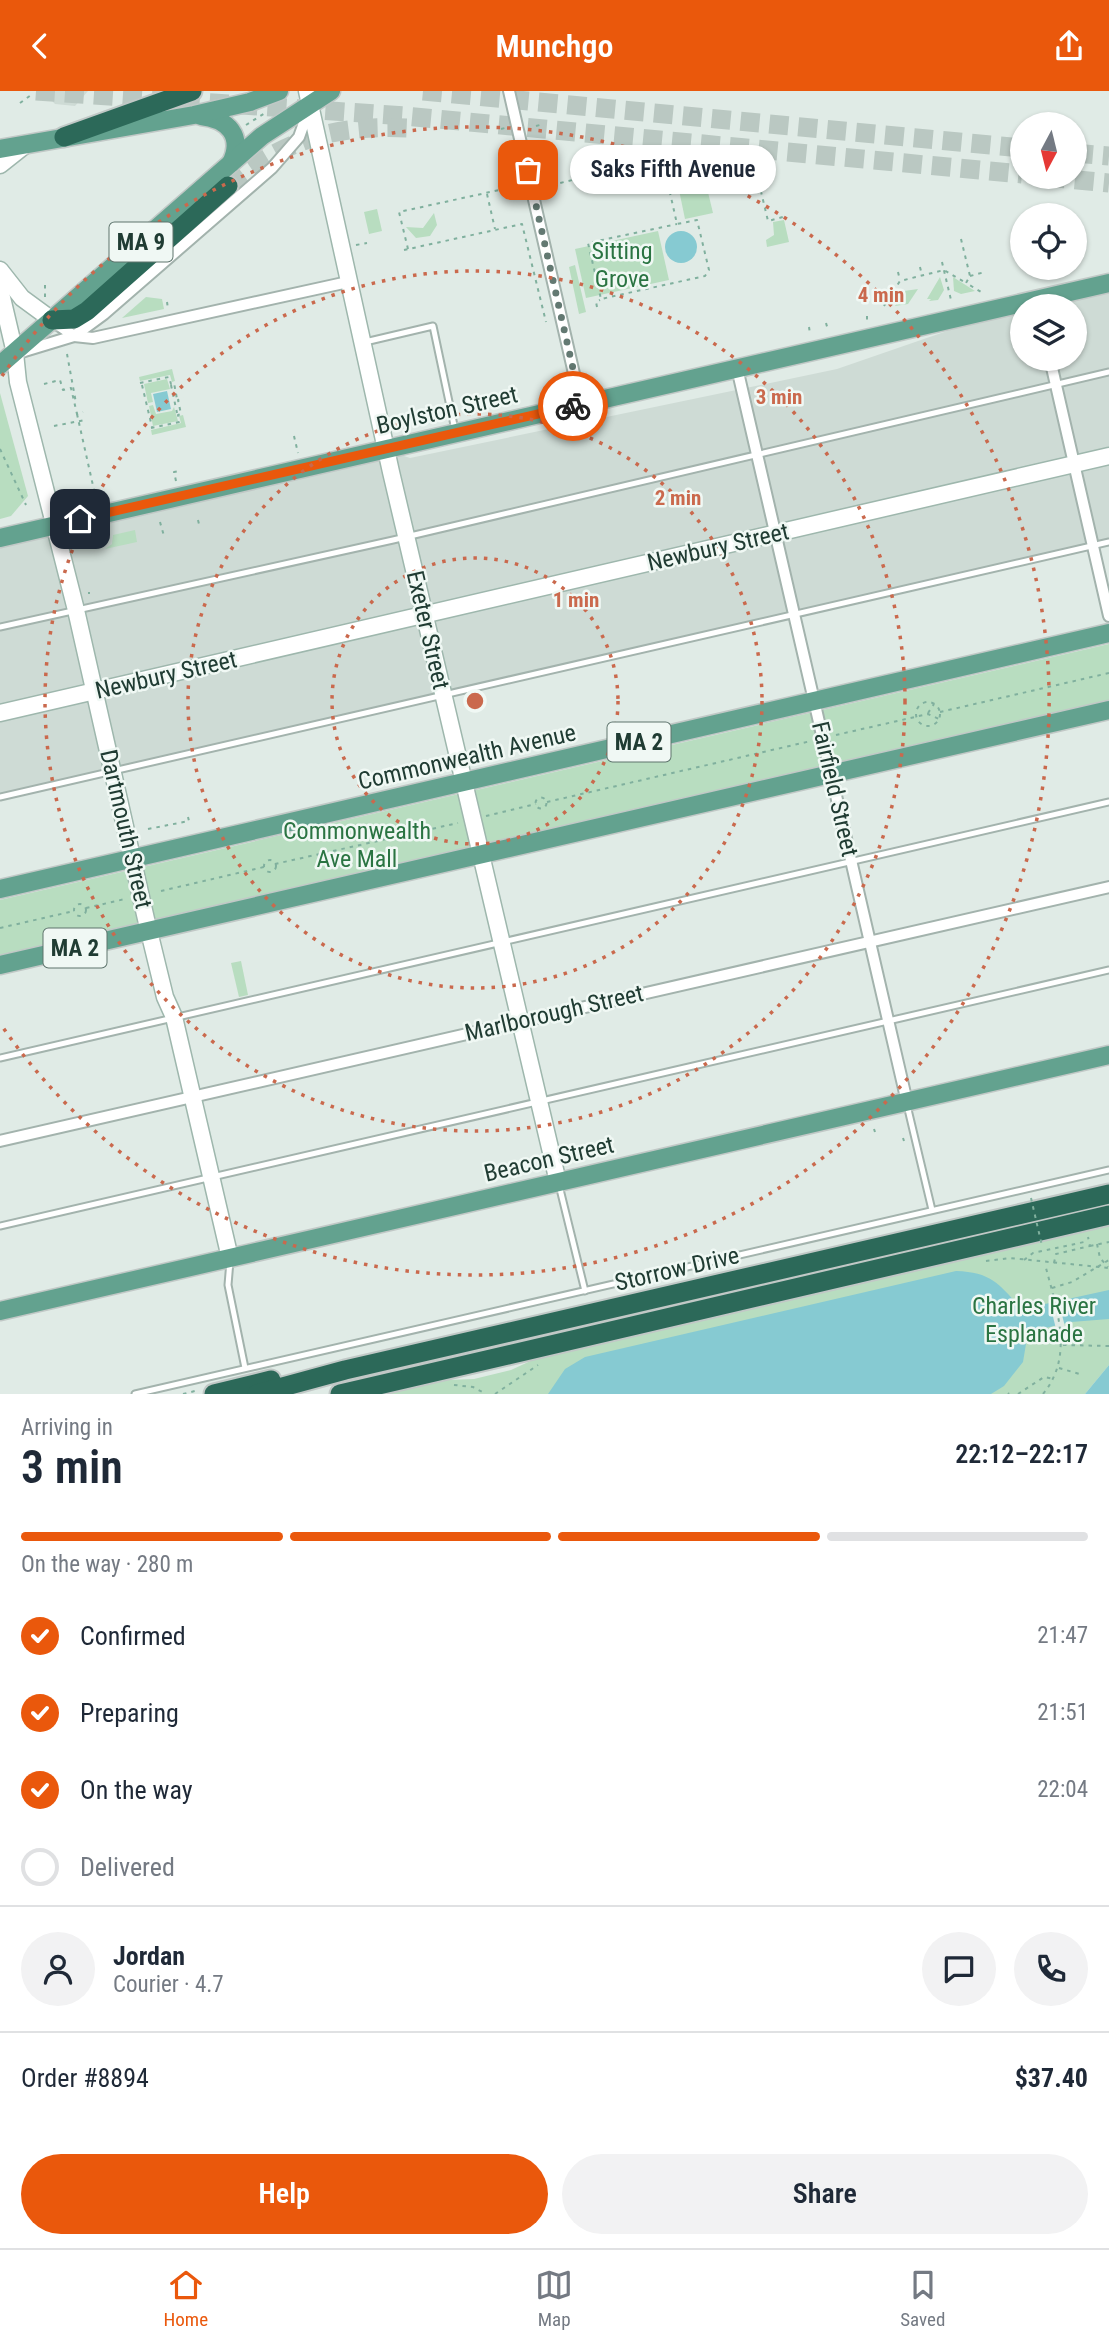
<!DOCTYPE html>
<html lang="en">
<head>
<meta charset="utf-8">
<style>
  :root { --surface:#fff; --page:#f2f2f3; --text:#1f2937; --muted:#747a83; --line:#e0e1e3; --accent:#ea580c }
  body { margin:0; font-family:"Roboto Condensed",sans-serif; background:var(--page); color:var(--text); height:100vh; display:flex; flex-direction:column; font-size:26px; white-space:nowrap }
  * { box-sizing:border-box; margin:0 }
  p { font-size:23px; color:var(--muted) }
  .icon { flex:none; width:38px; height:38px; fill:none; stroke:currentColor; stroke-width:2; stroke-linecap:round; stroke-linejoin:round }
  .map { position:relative; height:1303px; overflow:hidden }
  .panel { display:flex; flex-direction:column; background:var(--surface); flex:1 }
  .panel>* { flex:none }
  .needle { width:46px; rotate:187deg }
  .tools { position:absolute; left:1010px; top:21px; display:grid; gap:14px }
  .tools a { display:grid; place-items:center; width:77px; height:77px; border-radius:50%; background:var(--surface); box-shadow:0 2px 5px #0004; font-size:35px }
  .pin { position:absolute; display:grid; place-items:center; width:60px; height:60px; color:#fff; margin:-30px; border-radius:14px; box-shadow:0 4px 10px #0006 }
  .courier { position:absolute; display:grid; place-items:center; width:70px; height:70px; margin:-35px; border:5px solid #ea580c; border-radius:50%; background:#fff; color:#222; box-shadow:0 2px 9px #0007 }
  .bubble { position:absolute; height:49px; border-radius:24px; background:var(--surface); box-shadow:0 2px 5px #0004; font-size:23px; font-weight:600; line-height:49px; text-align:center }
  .overview em { font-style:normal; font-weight:600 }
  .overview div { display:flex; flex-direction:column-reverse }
  .overview { display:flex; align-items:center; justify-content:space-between; height:119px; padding:0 21px }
  h1 { font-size:46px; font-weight:600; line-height:52px }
  .bar { display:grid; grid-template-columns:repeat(4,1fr); gap:10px 7px; align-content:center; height:84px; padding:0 21px }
  .bar i { height:9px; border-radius:5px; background:var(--line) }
  .bar .current { background:var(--accent) }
  .bar p { grid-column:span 4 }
  .line { display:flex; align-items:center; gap:18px; padding:0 21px; border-top:2px solid var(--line) }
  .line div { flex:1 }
  .round { display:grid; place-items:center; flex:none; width:74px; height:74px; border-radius:37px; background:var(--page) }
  ol { padding:0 21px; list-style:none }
  li { display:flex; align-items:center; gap:21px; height:77px }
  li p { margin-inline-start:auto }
  li .icon { padding:7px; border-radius:50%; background:var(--accent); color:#fff; stroke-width:4 }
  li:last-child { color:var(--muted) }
  li i { width:38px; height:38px; border:4px solid var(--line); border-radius:50% }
  .button { display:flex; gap:14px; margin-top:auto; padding:14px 21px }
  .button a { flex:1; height:80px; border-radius:42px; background:var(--accent); color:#fff; font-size:28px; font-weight:600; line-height:80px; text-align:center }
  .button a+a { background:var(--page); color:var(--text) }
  header { display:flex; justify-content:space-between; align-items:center; height:91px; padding:0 21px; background:var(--accent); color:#fff; font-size:32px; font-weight:600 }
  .dock { display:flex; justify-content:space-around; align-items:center; height:98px; border-top:2px solid var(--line); background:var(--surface); font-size:19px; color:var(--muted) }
  .dock a { display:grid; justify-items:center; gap:4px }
  .dock .current { color:var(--accent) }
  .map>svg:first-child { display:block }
</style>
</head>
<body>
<header><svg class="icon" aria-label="back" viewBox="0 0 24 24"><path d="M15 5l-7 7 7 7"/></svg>Munchgo<svg class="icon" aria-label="share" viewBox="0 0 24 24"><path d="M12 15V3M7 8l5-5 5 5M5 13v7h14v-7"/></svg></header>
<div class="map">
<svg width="1109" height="1303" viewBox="0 0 1109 1303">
  <rect width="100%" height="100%" fill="#e0ebe6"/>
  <!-- built -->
  <g fill="#cedbd5" fill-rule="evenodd">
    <path d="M 43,0 L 88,0 L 75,15 L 55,13 Z"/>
    <path d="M 1109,192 L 1109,451 L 0,706 L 0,449 L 386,359 L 410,367 L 837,278 L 1037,209 ZM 1022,215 L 1074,215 L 1074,268 L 1022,268 Z"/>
  </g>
  <!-- green -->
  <g fill="#b8ddc0">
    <path d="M 706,93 L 713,122 L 685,128 L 679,99 Z"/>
    <path d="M 377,118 L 382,140 L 369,143 L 364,121 Z"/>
    <path d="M 434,122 L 437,134 L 430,145 L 416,147 L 406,136 L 423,137 Z"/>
    <path d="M 784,129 L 789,151 L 767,156 L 766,149 L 774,144 L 773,131 Z"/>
    <path d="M 658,140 L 669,189 L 586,207 L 575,158 Z"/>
    <path d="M 575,174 L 586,221 L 579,223 L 569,176 Z"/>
    <path d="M 940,186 L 944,199 L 938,209 L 929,210 L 931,208 L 927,208 Z"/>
    <path d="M 953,186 L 975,200 L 961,203 L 954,200 Z"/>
    <path d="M 918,198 L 908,213 L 895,215 L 904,200 Z"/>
    <path d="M 146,206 L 162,208 L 164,218 L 122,227 Z"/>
    <path d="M 172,278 L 175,290 L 172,291 L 170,284 L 140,290 L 139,286 Z"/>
    <path d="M 167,288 L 170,298 L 151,302 L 153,311 L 148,312 L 144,293 Z"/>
    <path d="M 0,302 L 28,405 L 11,425 L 0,428 Z"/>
    <path d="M 153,314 L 156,323 L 172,320 L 174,316 L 178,330 L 153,335 L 149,315 Z"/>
    <path d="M 183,324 L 186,336 L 152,344 L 151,339 L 181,332 L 179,325 Z"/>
    <path d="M 135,439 L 137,451 L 105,458 L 112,453 L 113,444 Z"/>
    <path d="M 1109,553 L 1109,609 L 0,865 L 0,809 Z"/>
    <path d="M 241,870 L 248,904 L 239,906 L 231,872 Z"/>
    <path d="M 1109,1135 L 1109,1274 L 1085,1303 L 387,1303 L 447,1289 L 474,1288 L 511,1279 L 537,1267 Z"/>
  </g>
  <!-- water -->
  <g fill="#86cad2">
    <circle cx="681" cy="156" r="16"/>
    <path d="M 167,300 L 171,318 L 157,321 L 153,303 Z"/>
    <path d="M 956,1180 C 993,1181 1000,1195 1022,1218 L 1109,1199 L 1109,1228 L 1071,1231 L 1028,1241 L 1023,1271 L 1004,1295 L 991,1303 L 548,1303 L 565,1278 L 585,1266 Z"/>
    <path d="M 1109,1274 L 1109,1303 L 1085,1303 Z"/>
  </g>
  <!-- pier -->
  <path fill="#e0ebe6" d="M 1058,1207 L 1065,1236 L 1056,1238 L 1049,1209 Z"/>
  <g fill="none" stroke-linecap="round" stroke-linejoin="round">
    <!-- highway-tunnel -->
    <g stroke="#bac8c2" stroke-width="19" stroke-dasharray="19 10" stroke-linecap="butt">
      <path d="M 36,0 L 405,25 L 1022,83"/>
      <path d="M 423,0 L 1022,57"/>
      <path d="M 1074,62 L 1109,65"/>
      <path d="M 1046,86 L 1109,92"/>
      <path d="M 228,95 C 285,48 333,34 407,37"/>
    </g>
    <defs>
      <g id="lane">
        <path d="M 365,251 L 433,235 L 455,339"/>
        <path d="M 0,536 L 393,449 L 1109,281"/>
        <path d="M 0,706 L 1109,451"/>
        <path d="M 0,967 L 1109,711"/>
        <path d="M 907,1014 L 932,1119"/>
        <path d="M 559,1094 L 585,1200"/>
        <path d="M 0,1135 L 1109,879"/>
        <path d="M 230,1170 L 228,1194 L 245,1277"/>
        <path d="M 135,1303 L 1109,1079"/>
      </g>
      <g id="street">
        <path d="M 509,0 L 581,313"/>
        <path d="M 54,231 L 74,245 L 93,247 L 348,191"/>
        <path d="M 18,262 L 74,245 L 104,223 L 272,77 L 299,46 L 309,18"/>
        <path d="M 1050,268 L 1109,525"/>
        <path d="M 737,277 L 907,1011"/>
        <path d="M 0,1050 L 1109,796"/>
      </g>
      <g id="secondary">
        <path d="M 307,0 L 391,381 L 558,1091"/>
        <path d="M 0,74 L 24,55"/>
        <path d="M 0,179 L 22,207 L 52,229"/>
        <path d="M 0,198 L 15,262 L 18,291 L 76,519 L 146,828 L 165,906 L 174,926 L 230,1167"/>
        <path d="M 0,622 L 1109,365"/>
      </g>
      <g id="primary">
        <path d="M 201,25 C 228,28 244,45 231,72"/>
        <path d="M 0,58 L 194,24 L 250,11 L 279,0"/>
        <path d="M 0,274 L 262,45 L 331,0"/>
        <path d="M 0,447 L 1109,192"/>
        <path d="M 0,798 L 1109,542"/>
        <path d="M 0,874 L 1109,619"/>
        <path d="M 0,1220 L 1109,964"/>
      </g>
      <g id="highway">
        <path d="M 64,46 L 192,0"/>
        <path d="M 52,229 L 74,228 L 87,220 L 228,95"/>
        <path d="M 214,1303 L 271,1289"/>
        <path d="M 257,1303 L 345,1279 L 1109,1103"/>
        <path d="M 340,1303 L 1109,1124"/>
      </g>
    </defs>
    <!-- lane casing -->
    <use href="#lane" stroke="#a3b3ad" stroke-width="9"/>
    <!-- street casing -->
    <use href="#street" stroke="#a3b3ad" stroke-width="14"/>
    <!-- secondary casing -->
    <use href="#secondary" stroke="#9eb7ad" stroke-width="19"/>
    <!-- primary casing -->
    <use href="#primary" stroke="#c1c8c6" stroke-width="21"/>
    <!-- highway casing -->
    <use href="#highway" stroke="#c1c8c6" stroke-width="23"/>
    <!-- path -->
    <g stroke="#80b09e" stroke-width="2" stroke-dasharray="3.5 5" stroke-linecap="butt">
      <path d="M 20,12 L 31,4"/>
      <path d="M 246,34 L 265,22"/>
      <path d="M 536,35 L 544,33"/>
      <path d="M 501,38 L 505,37"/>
      <path d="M 541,58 L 554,99"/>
      <path d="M 753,67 L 768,130 L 783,126"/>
      <path d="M 544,75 L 548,83"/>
      <path d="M 666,84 L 677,133 L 697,129 L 709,179 L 705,185 L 601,208 L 588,152 L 677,133"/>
      <path d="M 508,91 L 514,89"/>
      <path d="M 552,94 L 662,67 L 666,84 L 768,63"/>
      <path d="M 487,103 L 495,138"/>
      <path d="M 961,148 L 970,185 L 966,192 L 983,202"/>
      <path d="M 356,154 L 367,152"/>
      <path d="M 408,158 L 399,121 L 513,96"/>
      <path d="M 404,159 L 522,133 L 546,231"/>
      <path d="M 942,171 L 951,209"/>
      <path d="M 920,176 L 922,184"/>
      <path d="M 898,181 L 900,189"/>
      <path d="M 970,185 L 985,181"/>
      <path d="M 45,206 L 45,189"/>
      <path d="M 167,211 L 168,218"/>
      <path d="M 884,215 L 900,190 L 944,179 L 966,192"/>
      <path d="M 597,216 L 596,211 L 600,209"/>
      <path d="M 867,225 L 867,229"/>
      <path d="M 826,232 L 828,239"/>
      <path d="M 809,236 L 810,243"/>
      <path d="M 67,263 L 76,312"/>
      <path d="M 140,292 L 169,286 L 171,293 L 174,292 L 177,308"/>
      <path d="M 44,293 L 60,289 L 63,299 L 71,297 L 77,323 L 83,321"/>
      <path d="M 142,294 L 152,336"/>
      <path d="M 171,294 L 177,322"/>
      <path d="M 77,323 L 96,408"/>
      <path d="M 54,335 L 85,329"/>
      <path d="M 151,337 L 179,331 L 178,324 L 181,323 L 178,309 L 184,307"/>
      <path d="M 294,345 L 298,362"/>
      <path d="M 0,358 L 26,414"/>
      <path d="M 176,390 L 174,381 L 180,380"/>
      <path d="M 198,429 L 200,437"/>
      <path d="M 160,431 L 164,445"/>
      <path d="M 88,502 L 90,502"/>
      <circle cx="928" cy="623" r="12"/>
      <path d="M 940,621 L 1109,582"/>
      <path d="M 928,622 L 934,613"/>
      <path d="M 836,644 L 928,623 L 939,628"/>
      <circle cx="541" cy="712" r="5.5"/>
      <path d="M 547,711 L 811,650"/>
      <path d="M 486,725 L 536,713"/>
      <path d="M 148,738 L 189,730 L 188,726"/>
      <circle cx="270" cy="775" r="6"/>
      <path d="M 275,773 L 458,732"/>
      <path d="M 161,800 L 264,776"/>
      <circle cx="80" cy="819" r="6"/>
      <path d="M 86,817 L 125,808"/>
      <path d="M 0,837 L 74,820"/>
      <path d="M 874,1038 L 875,1041"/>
      <path d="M 903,1047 L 904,1050"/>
      <path d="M 1097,1153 L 1100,1167 L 1108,1176"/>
      <path d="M 1090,1155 L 1109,1151"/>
      <path d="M 1024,1169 L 1033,1162 L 1084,1151 L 1084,1147"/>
      <path d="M 986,1170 L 1010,1167 L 1109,1177"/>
      <path d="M 1054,1172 L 1056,1163 L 1090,1155 L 1088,1146"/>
      <path d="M 1052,1197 L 1072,1191 L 1109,1169"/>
      <path d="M 1063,1254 L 1109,1255"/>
      <path d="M 1059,1277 L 1083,1284"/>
      <path d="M 454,1294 L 473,1296 L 486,1303"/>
      <path d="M 1008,1302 L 1009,1303"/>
      <path d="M 183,1303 L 199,1299"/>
      <path d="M 495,1303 L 538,1274"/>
      <path d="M 1018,1303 L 1044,1286 L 1054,1288"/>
      <path d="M 1043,1303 C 1075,1264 1056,1217 1045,1173"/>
    </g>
    <!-- lane -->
    <use href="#lane" stroke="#fff" stroke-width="5"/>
    <!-- street -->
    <use href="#street" stroke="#fff" stroke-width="10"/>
    <!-- secondary -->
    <use href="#secondary" stroke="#fff" stroke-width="16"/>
    <!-- primary -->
    <use href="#primary" stroke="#63a28f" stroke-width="18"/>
    <!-- highway -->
    <use href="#highway" stroke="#2c6959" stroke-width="19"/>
    <!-- path-bridge -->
    <path stroke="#80b09e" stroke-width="2" stroke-dasharray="3.5 5" stroke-linecap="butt" d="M 1031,1107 L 1042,1155"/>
  </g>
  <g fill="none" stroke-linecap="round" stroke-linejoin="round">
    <!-- done -->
    <path stroke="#637972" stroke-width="7" stroke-dasharray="0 12.6" d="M 528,79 L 581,313 L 573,315"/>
    <!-- route -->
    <path stroke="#ea580c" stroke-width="9" d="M 80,428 L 573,315"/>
  </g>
  <!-- distance rings -->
  <g fill="none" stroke="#ca694d" stroke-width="3.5" stroke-dasharray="3.5 7">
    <circle cx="475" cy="610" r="143"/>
    <circle cx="475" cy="610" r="287"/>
    <circle cx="475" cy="610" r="430"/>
    <path d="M2 285A574 574 0 1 1 2 935"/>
  </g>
  <g text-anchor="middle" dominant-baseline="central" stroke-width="5" stroke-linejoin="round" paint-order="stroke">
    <!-- shield labels -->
    <g fill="#f0f8f4" stroke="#5e746d" stroke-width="2">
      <rect x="109.5" y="131.5" width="63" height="39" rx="5"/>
      <rect x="607.5" y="631.5" width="63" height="39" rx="5"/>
      <rect x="43.5" y="837.5" width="63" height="39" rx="5"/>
    </g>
    <g font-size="23" font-weight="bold" fill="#203c33">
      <text x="141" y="151">MA 9</text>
      <text x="639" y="651">MA 2</text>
      <text x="75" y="857">MA 2</text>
    </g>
    <!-- park labels -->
    <g font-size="24" fill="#2a7442" stroke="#f0f8f4">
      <text x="622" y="160">Sitting<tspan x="622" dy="28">Grove</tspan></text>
      <text x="357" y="740">Commonwealth<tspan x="357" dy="28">Ave Mall</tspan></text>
      <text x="1034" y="1215">Charles River<tspan x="1034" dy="28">Esplanade</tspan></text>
    </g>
    <!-- street labels -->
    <g font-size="24" fill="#203c33" stroke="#f0f8f4">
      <text transform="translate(447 319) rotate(-13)">Boylston Street</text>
      <text transform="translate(718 456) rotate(-13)">Newbury Street</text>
      <text transform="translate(428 539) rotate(77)">Exeter Street</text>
      <text transform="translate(166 584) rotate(-13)">Newbury Street</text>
      <text transform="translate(467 666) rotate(-13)">Commonwealth Avenue</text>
      <text transform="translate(835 698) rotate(77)">Fairfield Street</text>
      <text transform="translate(126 738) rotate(77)">Dartmouth Street</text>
      <text transform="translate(554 922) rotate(-13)">Marlborough Street</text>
      <text transform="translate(549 1068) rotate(-13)">Beacon Street</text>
      <text transform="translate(677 1178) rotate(-13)">Storrow Drive</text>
    </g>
  </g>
  <circle cx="475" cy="610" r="10" fill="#ca694d" stroke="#f0f8f4" stroke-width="3.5"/>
  <g font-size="21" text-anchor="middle" font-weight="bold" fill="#ca694d" stroke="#f0f8f4" stroke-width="5" stroke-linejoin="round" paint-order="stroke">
    <text x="881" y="211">4 min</text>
    <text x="779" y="313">3 min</text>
    <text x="678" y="414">2 min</text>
    <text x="576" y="516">1 min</text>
  </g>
</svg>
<div class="tools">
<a><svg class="needle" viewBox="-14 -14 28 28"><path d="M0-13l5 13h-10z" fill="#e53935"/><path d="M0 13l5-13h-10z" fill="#747a83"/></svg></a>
<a><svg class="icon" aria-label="locate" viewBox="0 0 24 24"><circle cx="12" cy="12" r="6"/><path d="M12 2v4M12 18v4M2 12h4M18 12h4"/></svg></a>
<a><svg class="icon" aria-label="layers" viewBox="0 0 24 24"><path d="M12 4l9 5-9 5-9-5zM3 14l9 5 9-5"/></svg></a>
</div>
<div class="pin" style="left:528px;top:79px;background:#ea580c"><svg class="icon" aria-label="bag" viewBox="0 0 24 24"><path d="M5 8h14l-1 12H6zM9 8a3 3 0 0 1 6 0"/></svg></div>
<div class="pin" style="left:80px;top:428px;background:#1f2937"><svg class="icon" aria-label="home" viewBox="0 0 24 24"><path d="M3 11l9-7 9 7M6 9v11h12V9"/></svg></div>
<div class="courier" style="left:573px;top:315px"><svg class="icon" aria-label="bike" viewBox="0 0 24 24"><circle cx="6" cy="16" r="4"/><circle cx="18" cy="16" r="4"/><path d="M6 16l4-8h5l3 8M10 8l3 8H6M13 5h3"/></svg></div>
<div class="bubble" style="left:570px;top:54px;width:206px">Saks Fifth Avenue</div>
</div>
<section class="panel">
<div class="overview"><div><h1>3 min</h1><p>Arriving in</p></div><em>22:12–22:17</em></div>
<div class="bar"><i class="current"></i><i class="current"></i><i class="current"></i><i></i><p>On the way · 280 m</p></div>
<ol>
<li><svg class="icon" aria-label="check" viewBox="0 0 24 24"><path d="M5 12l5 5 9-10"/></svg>Confirmed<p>21:47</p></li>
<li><svg class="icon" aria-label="check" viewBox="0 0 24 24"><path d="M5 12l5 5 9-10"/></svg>Preparing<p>21:51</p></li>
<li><svg class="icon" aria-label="check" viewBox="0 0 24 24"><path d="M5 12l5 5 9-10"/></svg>On the way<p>22:04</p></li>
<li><i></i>Delivered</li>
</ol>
<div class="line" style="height:126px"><a class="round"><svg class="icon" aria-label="person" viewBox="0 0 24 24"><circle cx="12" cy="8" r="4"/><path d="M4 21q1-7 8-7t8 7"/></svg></a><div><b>Jordan</b><p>Courier · 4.7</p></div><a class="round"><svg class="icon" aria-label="chat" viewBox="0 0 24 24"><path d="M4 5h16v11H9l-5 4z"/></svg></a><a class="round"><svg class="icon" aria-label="phone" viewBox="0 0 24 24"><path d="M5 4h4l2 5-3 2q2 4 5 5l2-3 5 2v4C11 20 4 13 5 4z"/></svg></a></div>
<div class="line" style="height:91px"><div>Order #8894</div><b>$37.40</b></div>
<div class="button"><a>Help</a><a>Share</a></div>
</section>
<nav class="dock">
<a class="current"><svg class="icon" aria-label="home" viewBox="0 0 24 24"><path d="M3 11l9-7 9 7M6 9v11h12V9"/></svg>Home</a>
<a><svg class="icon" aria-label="map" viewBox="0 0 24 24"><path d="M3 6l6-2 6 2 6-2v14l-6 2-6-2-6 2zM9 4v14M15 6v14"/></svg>Map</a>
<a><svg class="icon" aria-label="saved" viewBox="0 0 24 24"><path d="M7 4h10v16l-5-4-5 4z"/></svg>Saved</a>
</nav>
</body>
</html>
